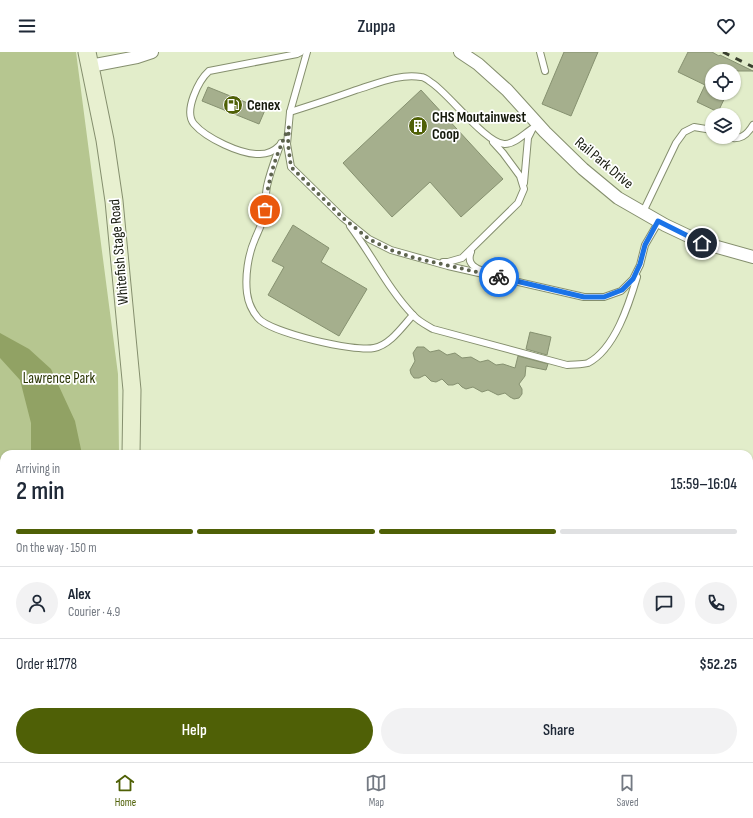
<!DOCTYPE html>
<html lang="en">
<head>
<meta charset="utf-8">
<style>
  :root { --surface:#fff; --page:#f2f2f3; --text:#1f2937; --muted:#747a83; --line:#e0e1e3; --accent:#4f6006 }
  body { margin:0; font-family:"Sofia Sans Condensed",sans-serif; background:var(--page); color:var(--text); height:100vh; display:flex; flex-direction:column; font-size:15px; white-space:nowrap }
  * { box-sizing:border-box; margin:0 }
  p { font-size:13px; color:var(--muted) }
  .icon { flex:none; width:22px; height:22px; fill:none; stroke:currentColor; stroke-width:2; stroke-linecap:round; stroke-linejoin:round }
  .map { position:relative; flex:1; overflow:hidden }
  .drawer { position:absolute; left:0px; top:398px; width:753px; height:312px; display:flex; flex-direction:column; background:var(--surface); border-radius:12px 12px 0 0; box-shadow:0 1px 3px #0004 }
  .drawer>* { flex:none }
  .buttons { position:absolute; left:705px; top:12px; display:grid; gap:8px }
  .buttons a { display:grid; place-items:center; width:36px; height:36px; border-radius:50%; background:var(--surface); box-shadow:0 1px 3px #0004; font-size:20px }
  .pin { position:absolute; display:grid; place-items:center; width:34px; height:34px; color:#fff; margin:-17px; border:2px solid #fff; border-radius:50%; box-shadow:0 1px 4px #0007 }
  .courier { position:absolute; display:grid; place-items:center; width:40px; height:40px; margin:-20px; border:3px solid #1a73e8; border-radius:50%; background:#fff; color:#222; box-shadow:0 1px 5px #0007 }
  .summary em { font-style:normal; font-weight:600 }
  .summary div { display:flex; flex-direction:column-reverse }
  .summary { display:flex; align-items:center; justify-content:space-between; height:68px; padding:0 16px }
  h1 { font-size:26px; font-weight:600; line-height:30px }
  .bar { display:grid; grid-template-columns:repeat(4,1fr); gap:6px 4px; align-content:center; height:48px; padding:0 16px }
  .bar i { height:5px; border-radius:3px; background:var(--line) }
  .bar .on { background:var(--accent) }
  .bar p { grid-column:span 4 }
  .line { display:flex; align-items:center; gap:10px; padding:0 16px; border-top:1px solid var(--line) }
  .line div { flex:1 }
  .round { display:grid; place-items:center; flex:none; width:42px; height:42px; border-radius:21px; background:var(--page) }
  .primary-button { display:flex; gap:8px; margin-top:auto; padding:8px 16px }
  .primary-button a { flex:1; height:46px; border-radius:24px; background:var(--accent); color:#fff; font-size:16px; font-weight:600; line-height:46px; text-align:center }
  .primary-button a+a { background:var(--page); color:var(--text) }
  header { display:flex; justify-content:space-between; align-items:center; height:52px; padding:0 16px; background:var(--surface); font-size:18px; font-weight:600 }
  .tabs { display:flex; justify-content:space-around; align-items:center; height:56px; border-top:1px solid var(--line); background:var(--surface); font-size:11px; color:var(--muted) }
  .tabs a { display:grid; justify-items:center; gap:2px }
  .tabs .on { color:var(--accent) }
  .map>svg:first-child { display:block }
</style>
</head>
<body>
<header><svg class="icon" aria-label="menu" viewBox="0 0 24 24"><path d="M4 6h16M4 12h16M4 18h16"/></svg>Zuppa<svg class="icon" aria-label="heart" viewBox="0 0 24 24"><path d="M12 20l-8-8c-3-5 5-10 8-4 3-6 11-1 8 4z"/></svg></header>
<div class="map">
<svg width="753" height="710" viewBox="0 0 753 710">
  <rect width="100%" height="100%" fill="#e2edca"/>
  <!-- green -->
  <path fill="#b6c690" d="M 0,0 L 76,0 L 118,322 L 119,402 L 4,402 L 4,593 L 0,593 Z"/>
  <!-- water -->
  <g fill="#91a264">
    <path d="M 0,281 L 29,297 L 51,317 L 75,369 L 82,402 L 31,402 L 31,371 L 20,328 L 0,306 Z"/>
    <path d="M 4,486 L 4,560 L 0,559 L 0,487 Z"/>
  </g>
  <!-- building -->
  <g fill="#a5af8d" stroke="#869170">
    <path d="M 564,0 L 598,0 L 571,64 L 542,52 Z"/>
    <path d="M 688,0 L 712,0 L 719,4 L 720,3 L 753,19 L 712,19 L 712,41 L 727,41 L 718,60 L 697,50 L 705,33 L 678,20 Z"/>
    <path d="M 208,35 L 265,58 L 259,72 L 202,49 Z"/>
    <path d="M 421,38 L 503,127 L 461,165 L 430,130 L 392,165 L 343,111 Z"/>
    <path d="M 293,173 L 329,196 L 321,210 L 367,237 L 339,284 L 268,243 L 284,215 L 272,209 Z"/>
    <path d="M 530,280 L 551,285 L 547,303 L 526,297 Z"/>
    <path d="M 417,295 L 424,295 L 430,300 L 439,298 L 447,303 L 455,301 L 462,306 L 471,305 L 480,310 L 488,308 L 496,313 L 503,312 L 515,316 L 518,304 L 548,312 L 546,318 L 526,314 L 525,324 L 519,332 L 522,337 L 522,342 L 519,346 L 514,347 L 510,345 L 505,341 L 498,343 L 488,338 L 482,340 L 473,335 L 466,337 L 462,335 L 458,331 L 453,333 L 448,333 L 442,327 L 436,330 L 431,329 L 425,323 L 419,326 L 414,326 L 411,322 L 410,318 L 415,309 L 413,301 Z"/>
  </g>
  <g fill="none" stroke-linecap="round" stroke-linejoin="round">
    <defs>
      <g id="service">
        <path d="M 307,0 L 290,60 L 287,92 L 291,115 L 343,166 L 369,187 L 391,198 L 448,214 L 584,245 L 604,245 L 621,239 L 633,227 L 640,213 L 645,193 L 659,169"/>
        <path d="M 540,0 L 545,19"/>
        <path d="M 290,60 C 312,53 334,46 356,38 C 376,32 400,21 421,25 C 425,25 429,29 432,31 C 449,42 487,93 505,92 C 515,92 525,81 533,76"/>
        <path d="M 727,85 C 740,89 747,83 753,73"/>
        <path d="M 281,91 C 276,105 270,120 267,134 C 265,146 265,158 262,170 C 260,176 257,182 255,187 C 248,203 245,224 247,241 C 248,249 252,259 258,266 C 271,281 354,300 374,296 C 390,293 402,275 413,263"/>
        <path d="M 279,94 C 274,99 267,102 260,102 C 241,103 206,86 194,72 C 183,59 199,28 209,19 L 297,2 L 301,0"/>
        <path d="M 524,131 L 528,86 L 532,78"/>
        <path d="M 643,160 L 676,91 L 684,80 L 694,75 L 706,77 L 712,79"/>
        <path d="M 350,174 C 372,203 388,237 413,263 C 418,269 426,273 433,277 L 567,313 C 573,312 582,313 588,311 C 615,297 629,252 637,225"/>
        <path d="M 471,200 C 467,209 472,215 481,218"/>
        <path d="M 443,210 L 448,210 L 462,206 L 518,151 L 524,137 L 520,124 L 503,101 L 493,90"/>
        <path d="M 160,710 L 160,706"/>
        <path d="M 524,710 L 524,706"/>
        <path d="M 636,710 L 637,706"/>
      </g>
      <g id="minor">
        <path d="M 460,0 L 478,12 L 507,38 L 545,80 L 583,117 L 618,146 L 665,173 L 703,191 L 753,205"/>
        <path d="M 90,14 L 137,5 L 152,0"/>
        <path d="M 260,706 L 260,710"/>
        <path d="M 442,706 L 442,710"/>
      </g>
      <g id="secondary">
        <path d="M 87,0 L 105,88 L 114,149 L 132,338 L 131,402"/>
        <path d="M 67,710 L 67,706"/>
      </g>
    </defs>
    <!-- service casing -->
    <use href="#service" stroke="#858f6e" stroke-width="8"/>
    <!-- minor casing -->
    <use href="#minor" stroke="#858f6e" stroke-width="14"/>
    <!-- secondary casing -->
    <use href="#secondary" stroke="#858f6e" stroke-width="19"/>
    <!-- service -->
    <use href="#service" stroke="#fff" stroke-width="6"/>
    <!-- minor -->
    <use href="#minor" stroke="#fff" stroke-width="12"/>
    <!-- secondary -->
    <use href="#secondary" stroke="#e8f0d0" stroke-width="17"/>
    <!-- rail -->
    <path stroke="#393f2e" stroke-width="3" stroke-dasharray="7 7" stroke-linecap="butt" d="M 723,0 L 753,15"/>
  </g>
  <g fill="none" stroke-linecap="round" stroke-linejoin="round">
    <!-- done -->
    <path stroke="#5d634e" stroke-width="4" stroke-dasharray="0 7.2" d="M 265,158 C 268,126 276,103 289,75 L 288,92 L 291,115 L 343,166 L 369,187 L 391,198 L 415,206 L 499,225"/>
    <!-- route -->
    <path stroke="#1a73e8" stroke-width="5" d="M 499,225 L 584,245 L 604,245 L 622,238 L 633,227 L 640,212 L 645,193 L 658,169 L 702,191"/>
  </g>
  <!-- icons -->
  <defs>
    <symbol id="fuel-disc" viewBox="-11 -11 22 22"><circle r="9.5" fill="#4f6006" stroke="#fff"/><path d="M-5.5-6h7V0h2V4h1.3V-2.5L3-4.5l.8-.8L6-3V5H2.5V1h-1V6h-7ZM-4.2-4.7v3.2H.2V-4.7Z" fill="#fff"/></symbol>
    <symbol id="building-disc" viewBox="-11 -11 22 22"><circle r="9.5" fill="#4f6006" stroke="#fff"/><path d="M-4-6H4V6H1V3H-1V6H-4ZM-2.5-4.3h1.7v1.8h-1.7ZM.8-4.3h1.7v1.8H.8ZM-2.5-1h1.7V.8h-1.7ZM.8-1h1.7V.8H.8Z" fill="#fff"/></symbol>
  </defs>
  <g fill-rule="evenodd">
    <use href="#fuel-disc" x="222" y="42" width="22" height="22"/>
    <use href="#building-disc" x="407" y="63" width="22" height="22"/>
  </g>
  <g text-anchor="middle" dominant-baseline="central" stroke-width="3.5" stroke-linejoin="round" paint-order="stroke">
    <!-- poi labels -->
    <g font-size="15" font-weight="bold" fill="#15190c" stroke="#fff" text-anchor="start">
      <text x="247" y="53">Cenex</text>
      <text x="432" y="65">CHS Moutainwest<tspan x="432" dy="17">Coop</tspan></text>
    </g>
    <!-- street labels -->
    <g font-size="15" fill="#15190c" stroke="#fff">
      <text transform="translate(604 111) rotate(40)">Rail Park Drive</text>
      <text transform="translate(119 200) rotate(-95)">Whitefish Stage Road</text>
    </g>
    <!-- park labels -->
    <g font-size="15" fill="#2c3706" stroke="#fff">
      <text x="59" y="326">Lawrence Park</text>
    </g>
  </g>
</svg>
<div class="buttons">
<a><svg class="icon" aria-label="locate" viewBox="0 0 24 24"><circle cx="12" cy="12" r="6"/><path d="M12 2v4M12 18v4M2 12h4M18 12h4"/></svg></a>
<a><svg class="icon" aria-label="layers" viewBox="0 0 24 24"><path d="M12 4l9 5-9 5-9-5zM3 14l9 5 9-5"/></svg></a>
</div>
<div class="pin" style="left:265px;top:158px;background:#ea580c"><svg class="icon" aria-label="bag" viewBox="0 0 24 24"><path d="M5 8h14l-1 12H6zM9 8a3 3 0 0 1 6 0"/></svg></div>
<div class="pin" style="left:702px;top:191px;background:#1f2937"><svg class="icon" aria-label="home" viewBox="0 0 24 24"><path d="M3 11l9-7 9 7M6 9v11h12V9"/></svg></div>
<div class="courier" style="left:499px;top:225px"><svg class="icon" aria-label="bike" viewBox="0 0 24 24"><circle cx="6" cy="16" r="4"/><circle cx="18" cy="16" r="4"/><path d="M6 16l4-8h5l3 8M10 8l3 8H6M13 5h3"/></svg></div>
<section class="drawer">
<div class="summary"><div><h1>2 min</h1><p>Arriving in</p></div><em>15:59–16:04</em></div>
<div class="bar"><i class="on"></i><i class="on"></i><i class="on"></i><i></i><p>On the way · 150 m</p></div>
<div class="line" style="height:72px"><a class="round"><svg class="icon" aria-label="person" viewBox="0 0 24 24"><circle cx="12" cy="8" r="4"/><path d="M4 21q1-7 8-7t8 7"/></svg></a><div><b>Alex</b><p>Courier · 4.9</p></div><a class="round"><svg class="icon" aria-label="chat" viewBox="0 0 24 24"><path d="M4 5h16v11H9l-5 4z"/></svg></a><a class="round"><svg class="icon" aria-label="phone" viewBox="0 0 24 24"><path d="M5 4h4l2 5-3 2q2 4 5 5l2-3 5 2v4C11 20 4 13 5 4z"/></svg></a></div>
<div class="line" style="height:52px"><div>Order #1778</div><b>$52.25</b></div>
<div class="primary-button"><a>Help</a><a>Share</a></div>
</section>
</div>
<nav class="tabs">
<a class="on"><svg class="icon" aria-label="home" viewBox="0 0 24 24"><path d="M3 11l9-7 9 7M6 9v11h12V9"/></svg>Home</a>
<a><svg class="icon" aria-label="map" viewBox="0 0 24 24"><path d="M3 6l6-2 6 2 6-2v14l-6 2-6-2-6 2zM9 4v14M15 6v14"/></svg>Map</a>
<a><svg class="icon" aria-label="saved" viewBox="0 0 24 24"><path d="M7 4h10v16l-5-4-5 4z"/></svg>Saved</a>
</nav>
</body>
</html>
